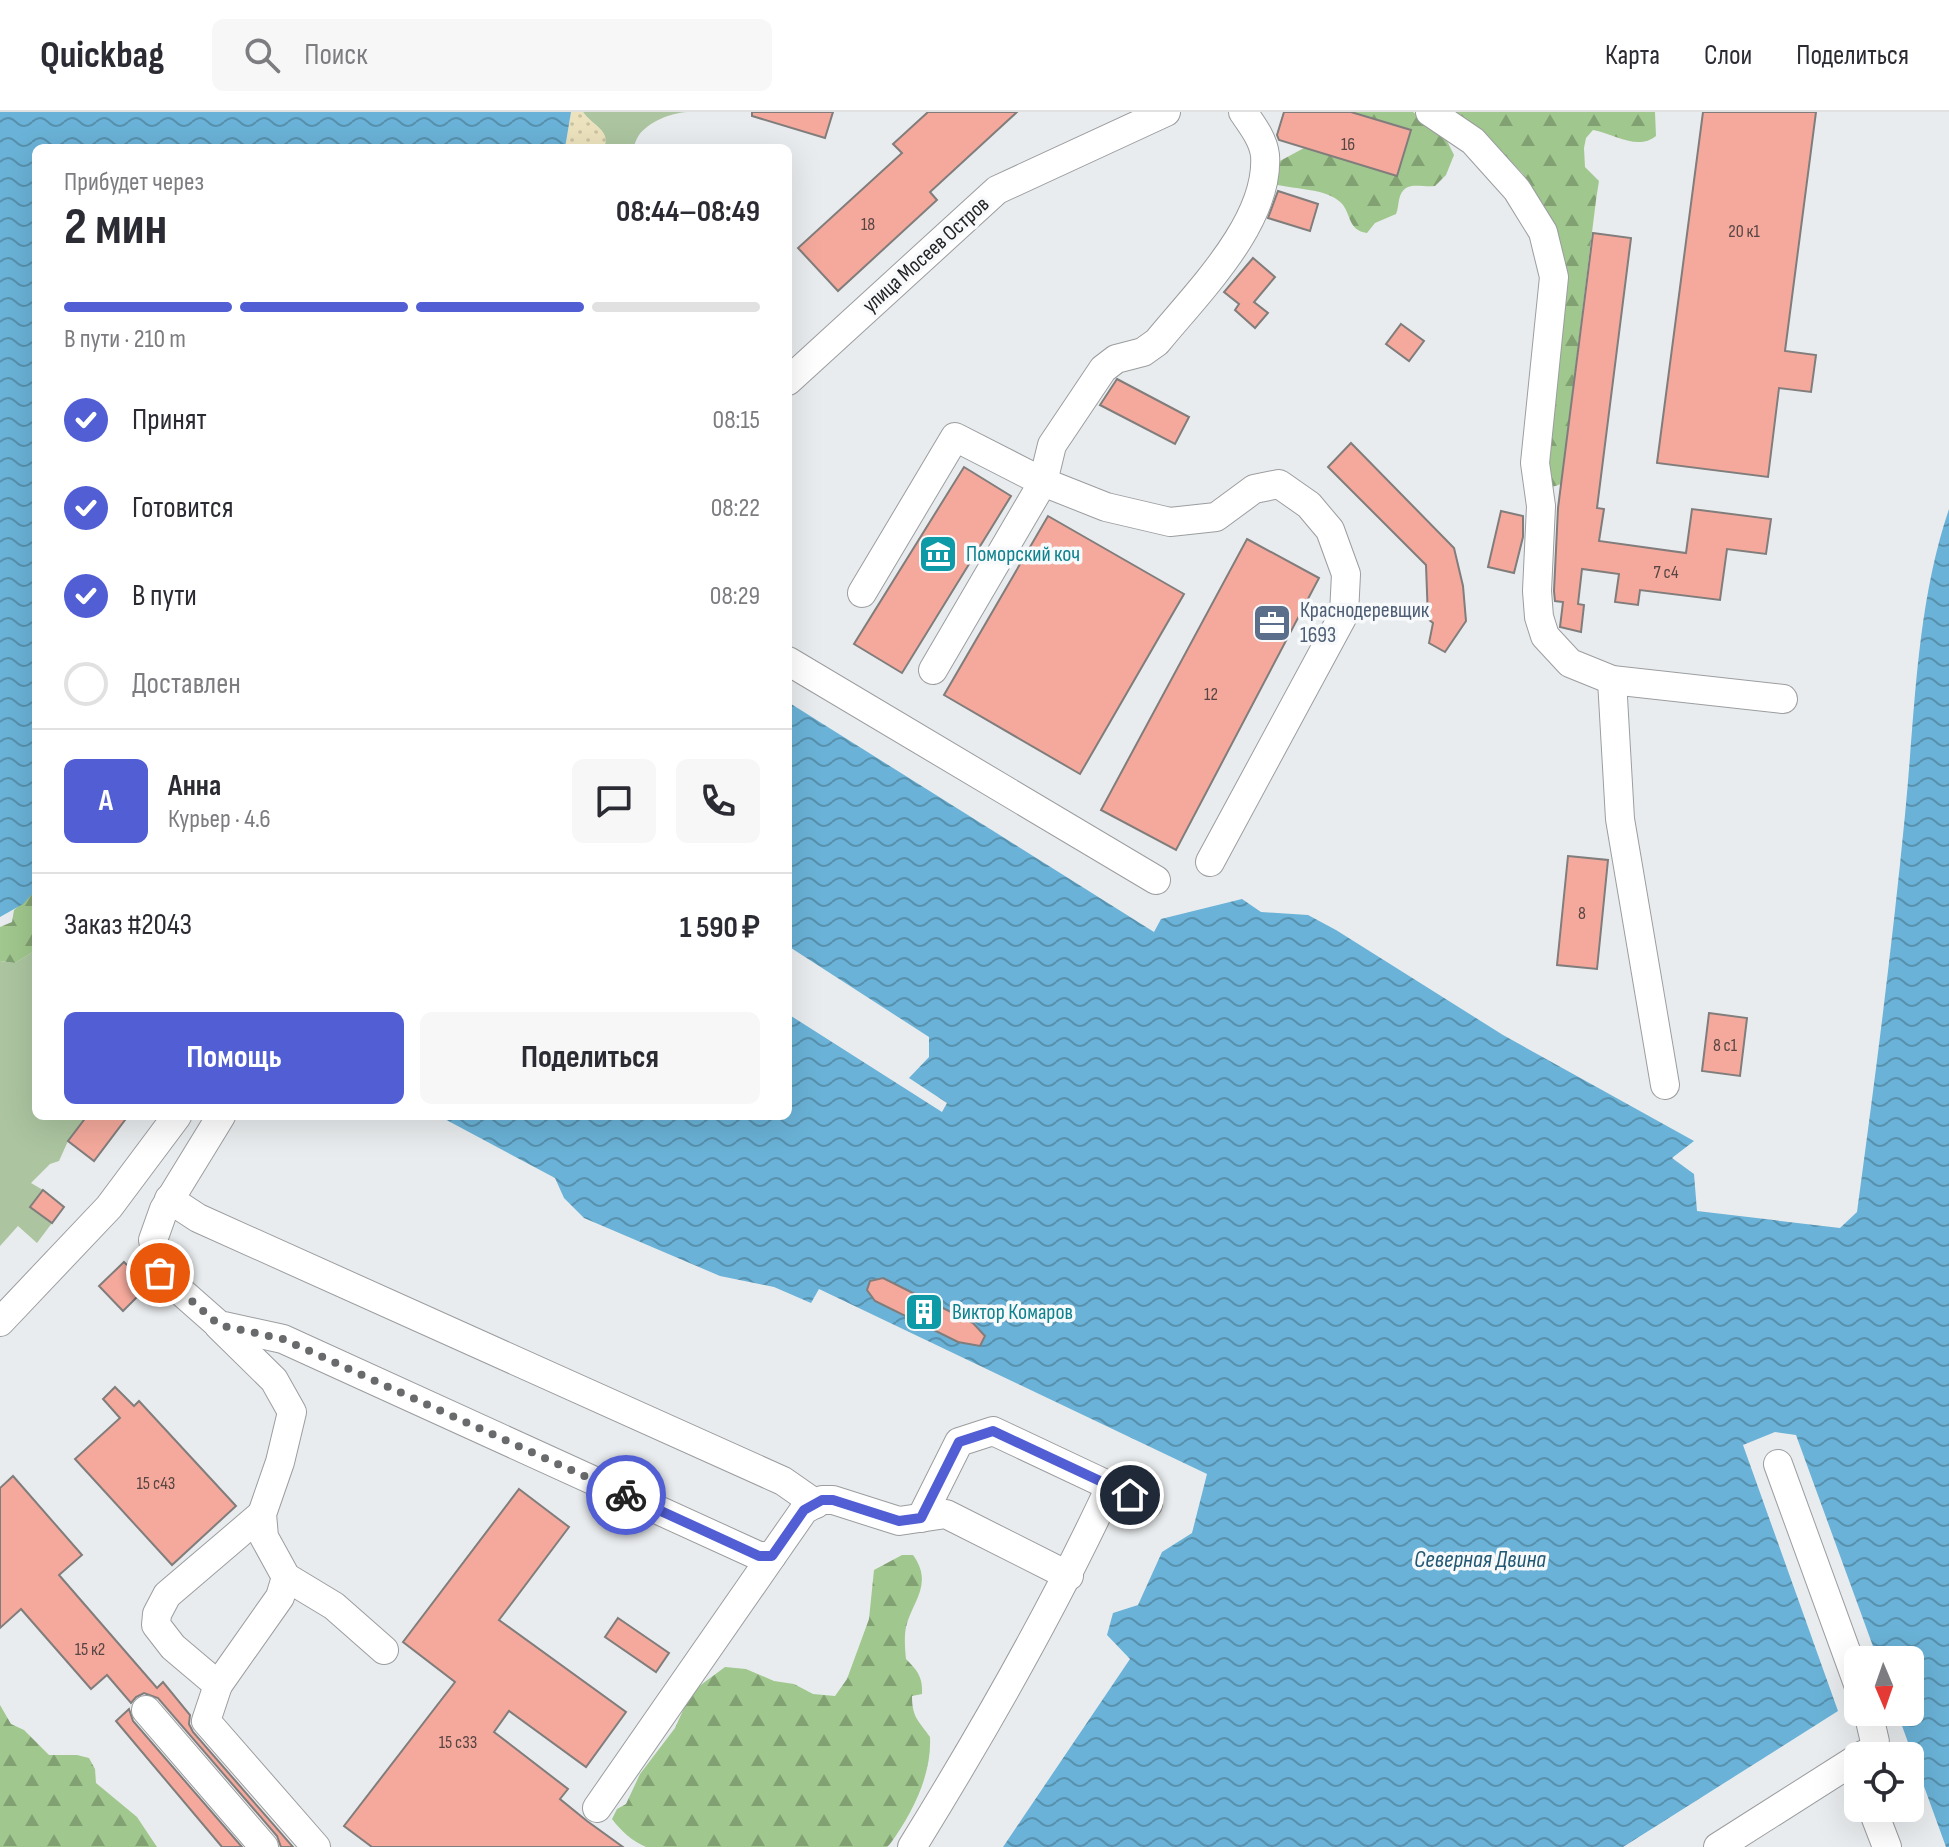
<!DOCTYPE html>
<html lang="ru">
<head>
<meta charset="utf-8">
<style>
  :root { --surface:#fff; --page:#f7f7f7; --text:#2b2b33; --muted:#7c7c81; --line:#e1e1e2; --accent:#515ed4 }
  body { margin:0; font-family:"Sofia Sans Condensed",sans-serif; background:var(--page); color:var(--text); height:100vh; display:flex; flex-direction:column; font-size:30px; white-space:nowrap }
  * { box-sizing:border-box; margin:0 }
  p { font-size:26px; color:var(--muted) }
  .icon { flex:none; width:44px; height:44px; fill:none; stroke:currentColor; stroke-width:2; stroke-linecap:round; stroke-linejoin:round }
  .map { position:relative; flex:1; overflow:hidden }
  .panel { position:absolute; left:32px; top:32px; width:760px; height:976px; display:flex; flex-direction:column; background:var(--surface); border-radius:12px; box-shadow:0 8px 32px #0002 }
  .panel>* { flex:none }
  .needle { width:52px; rotate:178deg }
  .tools { position:absolute; left:1844px; top:1534px; display:grid; gap:16px }
  .tools a { display:grid; place-items:center; width:80px; height:80px; border-radius:12px; background:var(--surface); box-shadow:0 8px 32px #0002; font-size:40px }
  .pin { position:absolute; display:grid; place-items:center; width:68px; height:68px; color:#fff; margin:-34px; border:4px solid #fff; border-radius:50%; box-shadow:0 2px 8px #0007 }
  .courier { position:absolute; display:grid; place-items:center; width:80px; height:80px; margin:-40px; border:6px solid #515ed4; border-radius:50%; background:#fff; color:#222; box-shadow:0 2px 10px #0007 }
  .head em { font-style:normal; font-weight:700 }
  .head div { display:flex; flex-direction:column-reverse }
  .head { display:flex; align-items:center; justify-content:space-between; height:136px; padding:0 32px }
  h1 { font-size:52px; font-weight:700; line-height:60px }
  .bar { display:grid; grid-template-columns:repeat(4,1fr); gap:12px 8px; align-content:center; height:96px; padding:0 32px }
  .bar i { height:10px; border-radius:6px; background:var(--line) }
  .bar .active { background:var(--accent) }
  .bar p { grid-column:span 4 }
  .line { display:flex; align-items:center; gap:20px; padding:0 32px; border-top:2px solid var(--line) }
  .line div { flex:1 }
  .round { display:grid; place-items:center; flex:none; width:84px; height:84px; border-radius:12px; background:var(--page) }
  ol { padding:0 32px; list-style:none }
  li { display:flex; align-items:center; gap:24px; height:88px }
  li p { margin-inline-start:auto }
  li .icon { padding:8px; border-radius:50%; background:var(--accent); color:#fff; stroke-width:4 }
  li:last-child { color:var(--muted) }
  li i { width:44px; height:44px; border:4px solid var(--line); border-radius:50% }
  .cta { display:flex; gap:16px; margin-top:auto; padding:16px 32px }
  .cta a { flex:1; height:92px; border-radius:12px; background:var(--accent); color:#fff; font-size:32px; font-weight:700; line-height:92px; text-align:center }
  .cta a+a { background:var(--page); color:var(--text) }
  header { display:flex; align-items:center; gap:48px; box-sizing:border-box; height:112px; padding:0 40px; background:var(--surface); border-bottom:2px solid var(--line) }
  header strong { font-size:38px }
  nav { display:flex; gap:44px; margin-inline-start:auto; font-size:28px }
  .search { width:560px; height:72px; background:var(--page); display:flex; align-items:center; gap:20px; box-sizing:border-box; padding:0 28px; border-radius:12px; color:var(--muted); font-size:30px }
  .map>svg:first-child { display:block }
</style>
</head>
<body>
<header>
<strong>Quickbag</strong>
<div class="search"><svg class="icon" aria-label="search" viewBox="0 0 24 24"><circle cx="10" cy="10" r="6"/><path d="M15 15l6 6"/></svg>Поиск</div>
<nav><a>Карта</a><a>Слои</a><a>Поделиться</a></nav>
</header>
<div class="map">
<svg width="1949" height="1735" viewBox="0 0 1949 1735">
  <defs>
    <pattern id="forest-firs" width="22" height="20" patternUnits="userSpaceOnUse" patternTransform="scale(2)"><rect width="22" height="20" fill="#a0c78d"/><path d="M5 1l3.5 6h-7zM16 11l3.5 6h-7z" fill="#82a173"/></pattern>
    <pattern id="sand-dots" width="8" height="8" patternUnits="userSpaceOnUse" patternTransform="scale(2)"><rect width="8" height="8" fill="#ece2bd"/><path d="M2 2h.1M6 6h.1" fill="none" stroke="#cac2a2" stroke-width="1.8" stroke-linecap="round"/></pattern>
    <pattern id="water-waves" width="16" height="10" patternUnits="userSpaceOnUse" patternTransform="scale(2)"><rect width="16" height="10" fill="#6ab2d7"/><path d="M0 5q4-4 8 0t8 0" fill="none" stroke="#5791ae"/></pattern>
  </defs>
  <rect width="100%" height="100%" fill="#e9ecee"/>
  <!-- grass -->
  <g fill="#acc5a0">
    <path d="M 583,0 L 687,0 C 670,1 649,10 639,23 C 636,27 635,32 633,36 L 604,36 C 611,18 591,13 583,0 Z"/>
    <path d="M 36,838 L 36,1004 L 87,1004 L 68,1029 L 59,1049 L 50,1052 L 31,1071 L 43,1078 L 30,1095 L 52,1111 L 37,1131 L 18,1114 L 0,1134 L 0,849 L 15,851 Z"/>
  </g>
  <!-- forest -->
  <g fill="url(#forest-firs)">
    <path d="M 1351,0 L 1413,0 L 1445,25 L 1454,43 L 1446,63 L 1435,74 C 1421,76 1403,67 1399,88 C 1398,93 1398,97 1396,102 L 1375,111 L 1367,121 C 1346,118 1352,99 1339,89 C 1322,75 1291,78 1271,71 L 1278,50 L 1304,36 L 1397,64 L 1410,18 Z"/>
    <path d="M 1448,0 L 1655,0 L 1656,24 C 1638,39 1614,22 1593,18 L 1586,26 L 1584,36 L 1585,55 L 1599,69 L 1596,88 L 1561,372 L 1547,377 L 1557,181 L 1540,91 L 1523,62 L 1498,36 L 1475,24 Z"/>
    <path d="M 36,778 L 36,838 L 15,851 L 0,849 L 0,815 L 12,810 L 14,798 Z"/>
    <path d="M 902,1443 L 913,1443 C 934,1472 912,1490 906,1515 C 904,1525 905,1537 906,1547 C 917,1558 923,1565 922,1582 L 912,1584 C 912,1606 919,1609 930,1625 C 932,1663 912,1702 890,1732 L 887,1735 L 646,1735 C 632,1729 621,1719 612,1707 L 617,1697 L 626,1692 L 640,1662 L 675,1616 L 685,1594 L 698,1575 L 725,1555 L 746,1557 L 774,1569 L 794,1572 L 813,1582 L 835,1584 L 847,1567 L 869,1507 L 874,1458 Z"/>
    <path d="M 0,1593 L 11,1612 L 24,1618 L 49,1643 L 77,1643 L 89,1646 L 95,1657 L 96,1671 L 137,1705 L 157,1735 L 0,1735 Z"/>
  </g>
  <!-- sand -->
  <path fill="url(#sand-dots)" d="M 571,0 L 583,0 C 591,13 612,18 604,36 L 565,36 Z"/>
  <!-- water -->
  <g fill="url(#water-waves)">
    <path d="M 0,0 L 571,0 L 565,36 L 36,36 L 36,778 L 23,792 L 0,805 Z"/>
    <path d="M 1949,397 L 1949,1735 L 1946,1735 L 1897,1600 L 1910,1600 L 1910,1548 L 1878,1548 L 1796,1323 L 1775,1320 L 1743,1333 L 1838,1599 L 1623,1735 L 1003,1735 L 1130,1547 L 1107,1523 L 1113,1501 L 1138,1493 L 1162,1440 L 1192,1421 L 1207,1362 L 819,1177 L 811,1191 L 774,1175 L 720,1164 L 584,1106 L 564,1086 L 555,1066 L 439,1004 L 788,1004 L 788,902 L 942,1000 L 947,991 L 909,966 L 929,945 L 929,925 L 788,834 L 788,590 L 1154,820 L 1161,807 L 1242,787 L 1261,800 L 1308,803 L 1336,818 L 1503,923 L 1694,1029 L 1672,1046 L 1694,1062 L 1697,1099 L 1840,1116 L 1857,1100 C 1875,967 1892,836 1905,703 C 1915,601 1916,494 1949,397 Z"/>
  </g>
  <!-- building -->
  <g fill="#f4a99c" stroke="#807d7c" stroke-width="2">
    <path d="M 752,0 L 833,0 L 825,26 L 752,4 Z"/>
    <path d="M 928,0 L 1017,0 L 930,80 L 937,88 L 838,179 L 798,136 L 902,41 L 893,32 Z"/>
    <path d="M 1284,0 L 1351,0 L 1411,18 L 1397,64 L 1279,28 L 1277,23 Z"/>
    <path d="M 1703,0 L 1816,0 L 1785,239 L 1816,243 L 1811,280 L 1779,276 L 1768,365 L 1657,351 Z"/>
    <path d="M 1278,79 L 1318,92 L 1310,119 L 1268,106 Z"/>
    <path d="M 1593,121 L 1631,126 L 1597,396 L 1604,397 L 1599,429 L 1686,441 L 1692,397 L 1771,407 L 1766,442 L 1727,437 L 1720,488 L 1640,478 L 1638,493 L 1615,490 L 1619,462 L 1582,457 L 1578,492 L 1584,493 L 1581,520 L 1560,515 L 1563,490 L 1555,489 L 1554,479 L 1558,396 Z"/>
    <path d="M 1253,146 L 1275,165 L 1254,190 L 1268,201 L 1255,216 L 1235,198 L 1239,192 L 1224,180 Z"/>
    <path d="M 1401,212 L 1424,229 L 1409,249 L 1386,232 Z"/>
    <path d="M 1117,267 L 1189,305 L 1175,332 L 1100,293 Z"/>
    <path d="M 1351,331 L 1454,436 L 1463,474 L 1466,509 L 1445,540 L 1429,531 L 1433,511 L 1428,507 L 1426,453 L 1328,355 Z"/>
    <path d="M 964,355 L 1011,384 L 902,561 L 854,532 Z"/>
    <path d="M 1501,399 L 1523,404 L 1523,425 L 1514,461 L 1488,455 Z"/>
    <path d="M 1048,404 L 1184,482 L 1080,662 L 944,583 Z"/>
    <path d="M 1247,427 L 1319,466 L 1176,738 L 1101,698 Z"/>
    <path d="M 1568,744 L 1608,748 L 1597,857 L 1557,853 Z"/>
    <path d="M 1709,901 L 1747,906 L 1740,964 L 1702,959 Z"/>
    <path d="M 87,1004 L 128,1004 L 94,1049 L 68,1029 Z"/>
    <path d="M 43,1078 L 64,1095 L 52,1111 L 30,1095 Z"/>
    <path d="M 124,1150 L 148,1174 L 123,1199 L 99,1174 Z"/>
    <path d="M 883,1166 L 973,1211 L 985,1224 L 980,1234 L 958,1230 L 875,1189 L 867,1178 L 870,1169 Z"/>
    <path d="M 115,1275 L 134,1294 L 139,1289 L 236,1394 L 172,1453 L 75,1347 L 120,1306 L 103,1287 Z"/>
    <path d="M 13,1364 L 82,1443 L 59,1463 L 157,1576 L 163,1570 L 190,1603 L 189,1612 L 193,1620 L 293,1735 L 281,1735 L 277,1724 L 158,1586 L 144,1581 L 136,1585 L 131,1591 L 107,1563 L 91,1577 L 21,1497 L 0,1516 L 0,1376 Z"/>
    <path d="M 519,1377 L 569,1415 L 499,1508 L 626,1600 L 586,1655 L 509,1599 L 494,1620 L 568,1677 L 560,1687 L 587,1709 L 623,1735 L 372,1735 L 344,1714 L 455,1570 L 403,1530 Z"/>
    <path d="M 618,1506 L 669,1541 L 656,1560 L 605,1525 Z"/>
    <path d="M 129,1597 L 133,1609 L 242,1735 L 222,1735 L 116,1609 Z"/>
  </g>
  <g fill="none" stroke-linecap="round" stroke-linejoin="round">
    <defs>
      <g id="minor">
        <path d="M 1430,0 L 1473,29 L 1517,78 L 1543,120 L 1554,165 L 1535,351 L 1541,394 L 1537,479 L 1539,505 L 1545,524 L 1570,551 L 1612,568 L 1783,587"/>
        <path d="M 788,269 L 997,78 L 1166,0"/>
        <path d="M 862,481 L 955,325 L 1043,370 L 933,558"/>
        <path d="M 788,549 L 1156,768"/>
        <path d="M 1612,568 L 1620,707 L 1665,973"/>
        <path d="M 1210,750 L 1344,502 L 1346,462 L 1330,418 L 1309,393 L 1279,372 L 1254,377 L 1216,405 L 1170,410 L 1106,395 L 1043,370 L 1052,333 L 1103,257 L 1116,247 L 1143,240 L 1157,230 C 1196,182 1270,110 1265,43 C 1263,27 1252,13 1243,0"/>
        <path d="M 221,1004 L 164,1097 L 153,1128 L 160,1161 L 219,1213 L 283,1227 L 759,1444 L 772,1444 L 804,1398 L 822,1388 L 833,1388 L 899,1409 L 946,1402 L 1069,1464"/>
        <path d="M 169,1087 L 198,1106 L 783,1369 L 816,1392"/>
        <path d="M 0,1210 L 109,1095 L 177,1004"/>
        <path d="M 219,1214 L 274,1268 L 292,1300 L 280,1350 L 262,1402 L 264,1425 L 286,1465 L 334,1494 L 384,1538"/>
        <path d="M 1778,1352 L 1858,1572"/>
        <path d="M 921,1406 L 959,1330 L 993,1319 L 1148,1392"/>
        <path d="M 286,1465 L 280,1485 L 218,1573 L 206,1609 L 316,1735"/>
        <path d="M 218,1573 L 173,1535 L 156,1513 L 157,1502 L 167,1483 L 262,1402"/>
        <path d="M 146,1598 L 264,1735"/>
        <path d="M 1861,1644 L 1871,1639 L 1875,1630 L 1868,1600"/>
        <path d="M 597,1696 L 772,1444"/>
        <path d="M 1872,1696 L 1887,1735"/>
        <path d="M 912,1735 C 985,1617 1053,1498 1111,1373"/>
        <path d="M 1718,1735 L 1858,1646"/>
      </g>
    </defs>
    <!-- minor casing -->
    <use href="#minor" stroke="#9b9d9f" stroke-width="30"/>
    <!-- minor -->
    <use href="#minor" stroke="#fff" stroke-width="28"/>
  </g>
  <g fill="none" stroke-linecap="round" stroke-linejoin="round">
    <!-- done -->
    <path stroke="#686a6b" stroke-width="8" stroke-dasharray="0 14.4" d="M 160,1161 L 219,1213 L 283,1227 L 626,1383"/>
    <!-- route -->
    <path stroke="#515ed4" stroke-width="10" d="M 626,1383 L 759,1444 L 772,1444 L 804,1398 L 822,1388 L 833,1388 L 899,1409 L 921,1406 L 959,1330 L 993,1319 L 1130,1383"/>
  </g>
  <!-- icons -->
  <defs>
    <symbol id="museum-square" viewBox="-11 -11 22 22"><rect x="-9" y="-9" width="18" height="18" rx="4" fill="#0f9aa8" stroke="#f7f9fb"/><path d="M0-6L6-3V-2H-6V-3ZM-5-1h2V3h-2ZM-1-1h2V3h-2ZM3-1h2V3H3ZM-6 4H6V6H-6Z" fill="#fff"/></symbol>
    <symbol id="office-square" viewBox="-11 -11 22 22"><rect x="-9" y="-9" width="18" height="18" rx="4" fill="#5c6f8a" stroke="#f7f9fb"/><path d="M-6-3h4V-5.5h4V-3h4V5H-6ZM-1-4.5V-3h2v-1.5ZM-6 0V1H6V0Z" fill="#fff"/></symbol>
    <symbol id="building-square" viewBox="-11 -11 22 22"><rect x="-9" y="-9" width="18" height="18" rx="4" fill="#0f9aa8" stroke="#f7f9fb"/><path d="M-4-6H4V6H1V3H-1V6H-4ZM-2.5-4.3h1.7v1.8h-1.7ZM.8-4.3h1.7v1.8H.8ZM-2.5-1h1.7V.8h-1.7ZM.8-1h1.7V.8H.8Z" fill="#fff"/></symbol>
  </defs>
  <g fill-rule="evenodd">
    <use href="#museum-square" x="916" y="420" width="44" height="44"/>
    <use href="#office-square" x="1250" y="489" width="44" height="44"/>
    <use href="#building-square" x="902" y="1178" width="44" height="44"/>
  </g>
  <g text-anchor="middle" dominant-baseline="central" stroke-width="7" stroke-linejoin="round" paint-order="stroke">
    <!-- number labels -->
    <g font-size="18" fill="#574543">
      <text x="1348" y="32">16</text>
      <text x="868" y="112">18</text>
      <text x="1744" y="119">20 к1</text>
      <text x="1666" y="460">7 с4</text>
      <text x="1211" y="582">12</text>
      <text x="1582" y="801">8</text>
      <text x="1725" y="933">8 с1</text>
      <text x="156" y="1371">15 с43</text>
      <text x="90" y="1537">15 к2</text>
      <text x="458" y="1630">15 с33</text>
    </g>
    <!-- street labels -->
    <g font-size="22" fill="#232425" stroke="#f7f9fb">
      <text transform="translate(926 143) rotate(-42)">улица Мосеев Остров</text>
    </g>
    <!-- culture labels -->
    <g font-size="22" fill="#0d838f" stroke="#f7f9fb" text-anchor="start">
      <text x="966" y="442">Поморский коч</text>
      <text x="952" y="1200">Виктор Комаров</text>
    </g>
    <!-- service labels -->
    <g font-size="22" fill="#4e5e75" stroke="#f7f9fb" text-anchor="start">
      <text x="1300" y="498">Краснодеревщик<tspan x="1300" dy="25">1693</tspan></text>
    </g>
    <!-- water labels -->
    <g font-size="24" font-style="italic" fill="#215873" stroke="#f7f9fb">
      <text x="1480" y="1447">Северная Двина</text>
    </g>
  </g>
</svg>
<div class="tools">
<a><svg class="needle" viewBox="-14 -14 28 28"><path d="M0-13l5 13h-10z" fill="#e53935"/><path d="M0 13l5-13h-10z" fill="#7c7c81"/></svg></a>
<a><svg class="icon" aria-label="locate" viewBox="0 0 24 24"><circle cx="12" cy="12" r="6"/><path d="M12 2v4M12 18v4M2 12h4M18 12h4"/></svg></a>
</div>
<div class="pin" style="left:160px;top:1161px;background:#ea580c"><svg class="icon" aria-label="bag" viewBox="0 0 24 24"><path d="M5 8h14l-1 12H6zM9 8a3 3 0 0 1 6 0"/></svg></div>
<div class="pin" style="left:1130px;top:1383px;background:#1f2937"><svg class="icon" aria-label="home" viewBox="0 0 24 24"><path d="M3 11l9-7 9 7M6 9v11h12V9"/></svg></div>
<div class="courier" style="left:626px;top:1383px"><svg class="icon" aria-label="bike" viewBox="0 0 24 24"><circle cx="6" cy="16" r="4"/><circle cx="18" cy="16" r="4"/><path d="M6 16l4-8h5l3 8M10 8l3 8H6M13 5h3"/></svg></div>
<section class="panel">
<div class="head"><div><h1>2 мин</h1><p>Прибудет через</p></div><em>08:44–08:49</em></div>
<div class="bar"><i class="active"></i><i class="active"></i><i class="active"></i><i></i><p>В пути · 210 m</p></div>
<ol>
<li><svg class="icon" aria-label="check" viewBox="0 0 24 24"><path d="M5 12l5 5 9-10"/></svg>Принят<p>08:15</p></li>
<li><svg class="icon" aria-label="check" viewBox="0 0 24 24"><path d="M5 12l5 5 9-10"/></svg>Готовится<p>08:22</p></li>
<li><svg class="icon" aria-label="check" viewBox="0 0 24 24"><path d="M5 12l5 5 9-10"/></svg>В пути<p>08:29</p></li>
<li><i></i>Доставлен</li>
</ol>
<div class="line" style="height:144px"><b class="round" style="background:var(--accent);color:#fff">А</b><div><b>Анна</b><p>Курьер · 4.6</p></div><a class="round"><svg class="icon" aria-label="chat" viewBox="0 0 24 24"><path d="M4 5h16v11H9l-5 4z"/></svg></a><a class="round"><svg class="icon" aria-label="phone" viewBox="0 0 24 24"><path d="M5 4h4l2 5-3 2q2 4 5 5l2-3 5 2v4C11 20 4 13 5 4z"/></svg></a></div>
<div class="line" style="height:104px"><div>Заказ #2043</div><b>1 590 ₽</b></div>
<div class="cta"><a>Помощь</a><a>Поделиться</a></div>
</section>
</div>
</body>
</html>
